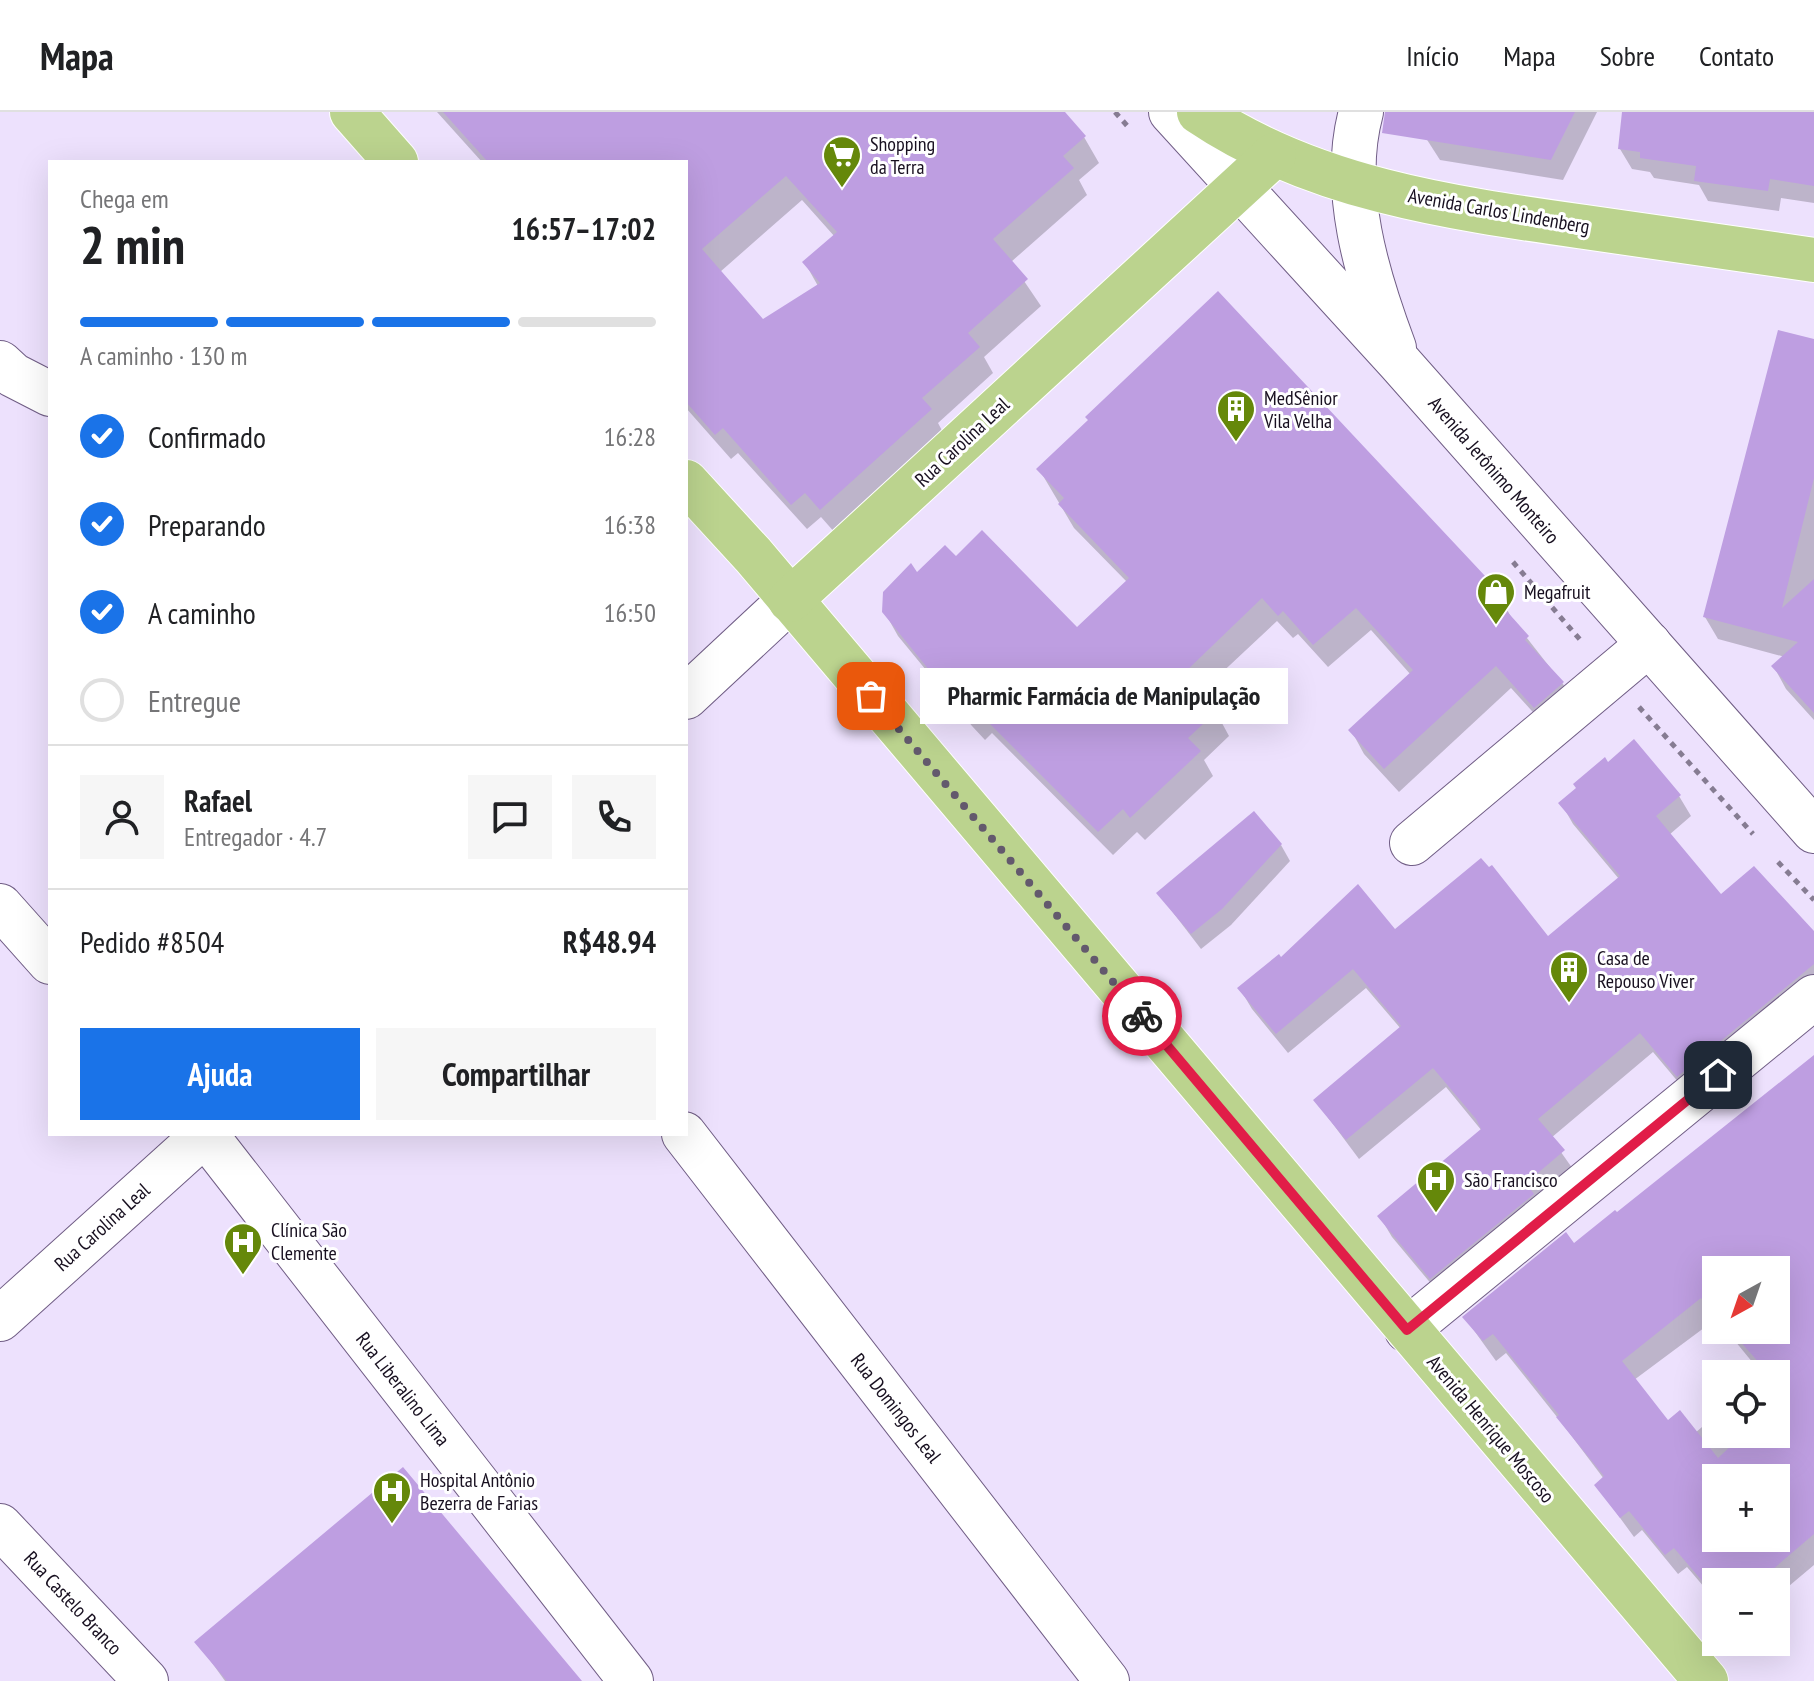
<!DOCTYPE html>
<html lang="pt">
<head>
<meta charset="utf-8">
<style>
  :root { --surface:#fff; --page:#f6f6f6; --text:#202124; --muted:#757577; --line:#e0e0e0; --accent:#1a73e8 }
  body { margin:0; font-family:"PT Sans Narrow",sans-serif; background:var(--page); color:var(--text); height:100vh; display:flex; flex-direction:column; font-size:30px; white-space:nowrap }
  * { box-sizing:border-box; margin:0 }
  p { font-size:26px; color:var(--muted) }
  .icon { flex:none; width:44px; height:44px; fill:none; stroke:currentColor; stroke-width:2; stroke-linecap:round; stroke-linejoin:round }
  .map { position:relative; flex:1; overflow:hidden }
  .sheet { position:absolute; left:48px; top:48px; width:640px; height:976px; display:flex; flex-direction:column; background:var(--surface); border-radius:0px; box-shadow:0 8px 32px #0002 }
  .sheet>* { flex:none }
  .needle { width:52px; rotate:220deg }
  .fabs { position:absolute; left:1702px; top:1144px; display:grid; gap:16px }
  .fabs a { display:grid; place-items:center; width:88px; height:88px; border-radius:0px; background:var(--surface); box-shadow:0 8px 32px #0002; font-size:40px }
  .pin { position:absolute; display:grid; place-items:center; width:68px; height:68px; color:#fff; margin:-34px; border-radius:16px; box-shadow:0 4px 12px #0006 }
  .courier { position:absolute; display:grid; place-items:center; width:80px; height:80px; margin:-40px; border:6px solid #e11d48; border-radius:50%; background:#fff; color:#222; box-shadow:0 2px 10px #0007 }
  .bubble { position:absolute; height:56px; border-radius:0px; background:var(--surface); box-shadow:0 8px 32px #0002; font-size:26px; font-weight:700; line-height:56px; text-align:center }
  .headline em { font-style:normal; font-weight:700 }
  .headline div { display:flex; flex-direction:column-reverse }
  .headline { display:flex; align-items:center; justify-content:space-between; height:136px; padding:0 32px }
  h1 { font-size:52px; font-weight:700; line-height:60px }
  .bar { display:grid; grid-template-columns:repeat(4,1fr); gap:12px 8px; align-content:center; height:96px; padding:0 32px }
  .bar i { height:10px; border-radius:6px; background:var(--line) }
  .bar .active { background:var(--accent) }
  .bar p { grid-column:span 4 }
  .line { display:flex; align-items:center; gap:20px; padding:0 32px; border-top:2px solid var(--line) }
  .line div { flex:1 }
  .round { display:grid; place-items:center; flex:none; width:84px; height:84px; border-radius:0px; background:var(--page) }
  ol { padding:0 32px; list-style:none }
  li { display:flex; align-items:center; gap:24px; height:88px }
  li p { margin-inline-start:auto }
  li .icon { padding:8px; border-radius:50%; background:var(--accent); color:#fff; stroke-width:4 }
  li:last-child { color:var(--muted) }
  li i { width:44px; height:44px; border:4px solid var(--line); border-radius:50% }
  .action { display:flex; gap:16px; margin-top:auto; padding:16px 32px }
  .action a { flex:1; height:92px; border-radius:0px; background:var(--accent); color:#fff; font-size:32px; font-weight:700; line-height:92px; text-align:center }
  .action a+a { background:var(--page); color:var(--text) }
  header { display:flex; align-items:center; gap:48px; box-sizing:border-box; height:112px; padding:0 40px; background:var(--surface); border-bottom:2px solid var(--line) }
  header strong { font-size:38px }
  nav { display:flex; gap:44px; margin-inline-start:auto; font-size:28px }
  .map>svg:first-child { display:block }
</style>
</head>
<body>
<header>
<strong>Mapa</strong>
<nav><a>Início</a><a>Mapa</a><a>Sobre</a><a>Contato</a></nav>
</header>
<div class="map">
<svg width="1814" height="1569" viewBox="0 0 1814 1569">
  <rect width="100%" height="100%" fill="#ede1fd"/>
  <!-- shadow -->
  <g fill="#0003" fill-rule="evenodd">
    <path d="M 437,0 L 1062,0 L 1084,25 L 1099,51 L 1079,68 L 1087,83 L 1011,150 L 1041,194 L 984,245 L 993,261 L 938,311 L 945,324 L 836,422 L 821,405 L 807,417 L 738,341 L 731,347 L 686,296 L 686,50 L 482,50 ZM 802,88 L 835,125 L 805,151 L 818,174 L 763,210 L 720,160 Z"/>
    <path d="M 1425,0 L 1597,0 L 1563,68 L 1440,48 L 1415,9 Z"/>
    <path d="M 1624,0 L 1814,0 L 1814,91 L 1781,86 L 1779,99 L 1708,89 L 1699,73 L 1654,66 L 1650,60 L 1632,57 L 1620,37 Z"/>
    <path d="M 1218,181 L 1499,482 L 1512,507 L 1563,572 L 1576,595 L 1549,618 L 1511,576 L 1399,680 L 1364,642 L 1351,618 L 1411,563 L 1371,518 L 1328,555 L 1298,522 L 1293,526 L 1277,509 L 1199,582 L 1216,600 L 1229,624 L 1204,648 L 1213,664 L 1145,728 L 1137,720 L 1113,743 L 992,621 L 985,628 L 972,614 L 898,524 L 884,499 L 917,463 L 956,446 L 1077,518 L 1127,470 L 1074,416 L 1039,357 Z"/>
    <path d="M 1814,229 L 1814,608 L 1786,577 L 1774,555 L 1785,545 L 1718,527 L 1705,505 Z"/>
    <path d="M 1607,653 L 1679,684 L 1691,704 L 1669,723 L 1720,784 L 1814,822 L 1814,882 L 1690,984 L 1653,940 L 1551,1026 L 1575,1060 L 1443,1186 L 1392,1125 L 1380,1105 L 1482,1019 L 1446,975 L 1359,1047 L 1315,988 L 1401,917 L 1366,876 L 1288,941 L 1252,897 L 1240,877 L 1281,848 L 1395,820 L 1548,827 L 1619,767 L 1573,712 L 1561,691 Z"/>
    <path d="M 1281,733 L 1290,749 L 1231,813 L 1201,837 L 1158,781 Z"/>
    <path d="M 1814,944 L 1814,1453 L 1776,1485 L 1776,1470 L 1716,1470 L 1716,1489 L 1687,1455 L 1678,1462 L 1642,1418 L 1634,1425 L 1596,1373 L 1604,1367 L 1561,1310 L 1506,1241 L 1496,1249 L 1465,1206 L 1616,1103 ZM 1716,1158 L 1776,1158 L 1776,1218 L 1726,1218 L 1762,1262 L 1776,1262 L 1776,1322 L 1716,1322 L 1716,1303 L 1695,1321 L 1668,1310 L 1634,1268 L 1716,1207 ZM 1716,1366 L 1776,1366 L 1776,1426 L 1716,1426 Z"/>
    <path d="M 197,1530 L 579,1569 L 225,1569 Z"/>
  </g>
  <!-- building -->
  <g fill="#be9ee1" fill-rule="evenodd">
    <path d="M 443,0 L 1065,0 L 1086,24 L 1063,44 L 1074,56 L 993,127 L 1028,167 L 968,221 L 980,235 L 922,286 L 932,297 L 820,398 L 805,381 L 791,393 L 723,316 L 715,323 L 686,290 L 686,50 L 488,50 ZM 786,64 L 837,120 L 802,150 L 820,171 L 763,207 L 702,137 Z"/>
    <path d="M 1385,0 L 1575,0 L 1551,48 L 1382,21 Z"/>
    <path d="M 1622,0 L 1814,0 L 1814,74 L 1770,67 L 1768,79 L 1694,69 L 1696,54 L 1640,46 L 1640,40 L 1618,37 Z"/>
    <path d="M 1218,179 L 1501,481 L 1495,486 L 1529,524 L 1525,528 L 1564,570 L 1534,596 L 1496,554 L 1384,657 L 1348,618 L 1413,558 L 1356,496 L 1313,533 L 1283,499 L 1278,504 L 1262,486 L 1183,562 L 1217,599 L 1188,626 L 1201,639 L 1130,706 L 1123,697 L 1098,720 L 977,599 L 971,605 L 956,591 L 882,500 L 883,480 L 911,451 L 917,460 L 945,433 L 956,444 L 982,418 L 1077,515 L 1129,466 L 1058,392 L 1064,386 L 1036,357 L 1088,308 L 1085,305 Z"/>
    <path d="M 1778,218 L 1814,227 L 1814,366 L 1782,496 L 1814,467 L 1814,601 L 1771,554 L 1798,530 L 1703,505 Z"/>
    <path d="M 1634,627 L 1681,683 L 1656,704 L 1721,782 L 1754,754 L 1814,819 L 1814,852 L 1677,965 L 1640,921 L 1538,1007 L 1565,1038 L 1526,1071 L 1534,1082 L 1430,1167 L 1377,1104 L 1481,1017 L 1476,1007 L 1433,956 L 1346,1028 L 1313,988 L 1401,914 L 1353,857 L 1276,922 L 1237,876 L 1279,842 L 1281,845 L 1358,772 L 1395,817 L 1481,746 L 1489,755 L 1492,753 L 1548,824 L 1620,764 L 1558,691 L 1576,676 L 1573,672 L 1605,645 L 1608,650 Z"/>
    <path d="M 1254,699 L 1282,732 L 1222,797 L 1191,822 L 1156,781 Z"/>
    <path d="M 1814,943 L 1814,1422 L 1758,1470 L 1703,1470 L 1674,1436 L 1665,1443 L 1629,1399 L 1620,1406 L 1594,1373 L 1604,1364 L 1556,1305 L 1559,1303 L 1493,1222 L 1483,1229 L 1462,1205 L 1566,1120 L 1574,1131 L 1615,1098 L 1617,1100 ZM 1716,1158 L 1776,1158 L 1776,1218 L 1730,1218 L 1769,1262 L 1776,1262 L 1776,1322 L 1744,1322 L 1718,1346 L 1680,1298 L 1668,1308 L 1622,1249 L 1701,1186 L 1716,1202 ZM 1716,1366 L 1776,1366 L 1776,1426 L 1716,1426 Z"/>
    <path d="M 403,1355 L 500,1471 L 582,1569 L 227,1569 L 194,1530 Z"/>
  </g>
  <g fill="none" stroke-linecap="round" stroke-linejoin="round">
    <defs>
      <g id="minor">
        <path d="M 1171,0 L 1399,250 L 1814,719"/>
        <path d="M 1361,0 C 1340,77 1367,164 1394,236"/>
        <path d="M 0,251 L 13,263 L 50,282"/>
        <path d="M 686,585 L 790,488"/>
        <path d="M 1412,731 L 1649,532"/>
        <path d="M 0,794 L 50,850"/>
        <path d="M 684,1022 L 1107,1569"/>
        <path d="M 0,1207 L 205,1022 L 631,1569"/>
        <path d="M 1407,1218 L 1814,885"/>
        <path d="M 0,1414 L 146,1569"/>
      </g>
      <g id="major">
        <path d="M 352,0 L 396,50"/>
        <path d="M 1199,0 C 1313,77 1451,96 1585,115 C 1662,126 1738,137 1814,148"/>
        <path d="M 686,370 L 753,443 L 1706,1569"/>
        <path d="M 790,488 L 1274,43"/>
      </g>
    </defs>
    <!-- minor casing -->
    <use href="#minor" stroke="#705d85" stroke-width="46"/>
    <!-- major casing -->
    <use href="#major" stroke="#fff" stroke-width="46"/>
    <!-- path -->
    <g stroke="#867c92" stroke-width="5" stroke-dasharray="6 6" stroke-linecap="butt">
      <path d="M 1115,0 L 1130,17"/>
      <path d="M 1513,450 L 1582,530"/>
      <path d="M 1639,595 L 1753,722"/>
      <path d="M 1778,750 L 1814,788"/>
    </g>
    <!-- minor -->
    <use href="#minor" stroke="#fff" stroke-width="44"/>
    <!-- major -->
    <use href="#major" stroke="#bbd38e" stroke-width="44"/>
  </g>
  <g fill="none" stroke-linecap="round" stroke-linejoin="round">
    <!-- done -->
    <path stroke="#63596d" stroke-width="8" stroke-dasharray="0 14.4" d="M 871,584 L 1142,904"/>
    <!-- route -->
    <path stroke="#e11d48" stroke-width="10" d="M 1142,904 L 1407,1218 L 1718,963"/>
  </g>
  <!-- icons -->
  <defs>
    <symbol id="supermarket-pin" viewBox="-11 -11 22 30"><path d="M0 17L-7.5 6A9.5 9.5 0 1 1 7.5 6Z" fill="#65880a" stroke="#fff"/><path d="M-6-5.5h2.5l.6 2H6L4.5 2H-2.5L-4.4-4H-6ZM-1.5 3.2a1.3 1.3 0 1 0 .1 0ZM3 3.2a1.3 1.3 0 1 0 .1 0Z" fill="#fff"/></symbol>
    <symbol id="building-pin" viewBox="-11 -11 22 30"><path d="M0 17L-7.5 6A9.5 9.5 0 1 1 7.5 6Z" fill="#65880a" stroke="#fff"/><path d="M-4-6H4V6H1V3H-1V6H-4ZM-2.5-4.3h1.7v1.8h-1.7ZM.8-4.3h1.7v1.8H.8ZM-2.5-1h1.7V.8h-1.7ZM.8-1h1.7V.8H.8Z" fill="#fff"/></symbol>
    <symbol id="shop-pin" viewBox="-11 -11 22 30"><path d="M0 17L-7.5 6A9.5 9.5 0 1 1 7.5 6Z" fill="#65880a" stroke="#fff"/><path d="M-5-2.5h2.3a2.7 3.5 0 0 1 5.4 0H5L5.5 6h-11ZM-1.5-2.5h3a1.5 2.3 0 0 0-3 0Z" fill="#fff"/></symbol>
    <symbol id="hospital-pin" viewBox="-11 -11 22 30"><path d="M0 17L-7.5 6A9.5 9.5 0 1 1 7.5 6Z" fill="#65880a" stroke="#fff"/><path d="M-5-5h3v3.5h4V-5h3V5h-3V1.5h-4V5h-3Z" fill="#fff"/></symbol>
  </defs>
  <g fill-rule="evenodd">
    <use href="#supermarket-pin" x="820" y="21" width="44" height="60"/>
    <use href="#building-pin" x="1214" y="275" width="44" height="60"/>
    <use href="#shop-pin" x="1474" y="458" width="44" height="60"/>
    <use href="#building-pin" x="1547" y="836" width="44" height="60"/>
    <use href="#hospital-pin" x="1414" y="1046" width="44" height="60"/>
    <use href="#hospital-pin" x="221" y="1108" width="44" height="60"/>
    <use href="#hospital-pin" x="370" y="1357" width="44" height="60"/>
  </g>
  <g text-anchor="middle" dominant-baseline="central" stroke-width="6" stroke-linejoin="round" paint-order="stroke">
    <!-- poi labels -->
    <g font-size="20" fill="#181020" stroke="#fff" text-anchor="start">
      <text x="870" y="32">Shopping<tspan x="870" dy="23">da Terra</tspan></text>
      <text x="1264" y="286">MedSênior<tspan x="1264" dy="23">Vila Velha</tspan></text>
      <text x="1524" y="480">Megafruit</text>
      <text x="1597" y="846">Casa de<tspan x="1597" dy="23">Repouso Viver</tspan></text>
      <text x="1464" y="1068">São Francisco</text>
      <text x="271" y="1118">Clínica São<tspan x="271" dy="23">Clemente</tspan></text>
      <text x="420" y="1368">Hospital Antônio<tspan x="420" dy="23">Bezerra de Farias</tspan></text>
    </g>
    <!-- street labels -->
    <g font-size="20" fill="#181020" stroke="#fff">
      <text transform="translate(1499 99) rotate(10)">Avenida Carlos Lindenberg</text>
      <text transform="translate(962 330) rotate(-43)">Rua Carolina Leal</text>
      <text transform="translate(1494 358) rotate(49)">Avenida Jerônimo Monteiro</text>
      <text transform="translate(102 1115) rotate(-42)">Rua Carolina Leal</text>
      <text transform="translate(403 1277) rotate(52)">Rua Liberalino Lima</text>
      <text transform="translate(896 1296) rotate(52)">Rua Domingos Leal</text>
      <text transform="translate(1491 1317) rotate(50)">Avenida Henrique Moscoso</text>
      <text transform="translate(73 1491) rotate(47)">Rua Castelo Branco</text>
    </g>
  </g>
</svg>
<div class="fabs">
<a><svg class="needle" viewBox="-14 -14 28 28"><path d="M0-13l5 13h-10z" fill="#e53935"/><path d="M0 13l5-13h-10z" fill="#757577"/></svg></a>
<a><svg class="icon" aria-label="locate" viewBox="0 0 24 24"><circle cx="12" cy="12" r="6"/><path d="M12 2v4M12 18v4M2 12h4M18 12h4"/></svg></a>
<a>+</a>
<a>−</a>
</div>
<div class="pin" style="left:871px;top:584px;background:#ea580c"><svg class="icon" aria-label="bag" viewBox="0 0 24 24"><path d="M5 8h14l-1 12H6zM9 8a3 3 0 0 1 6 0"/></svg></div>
<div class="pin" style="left:1718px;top:963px;background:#1f2937"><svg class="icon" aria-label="home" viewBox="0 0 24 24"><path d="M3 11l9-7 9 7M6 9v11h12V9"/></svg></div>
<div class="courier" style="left:1142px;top:904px"><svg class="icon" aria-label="bike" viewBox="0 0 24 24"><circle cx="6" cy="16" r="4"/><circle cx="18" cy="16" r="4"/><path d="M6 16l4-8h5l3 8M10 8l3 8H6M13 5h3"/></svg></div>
<div class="bubble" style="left:920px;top:556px;width:368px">Pharmic Farmácia de Manipulação</div>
<section class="sheet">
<div class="headline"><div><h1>2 min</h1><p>Chega em</p></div><em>16:57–17:02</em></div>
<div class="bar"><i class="active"></i><i class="active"></i><i class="active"></i><i></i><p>A caminho · 130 m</p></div>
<ol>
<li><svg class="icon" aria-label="check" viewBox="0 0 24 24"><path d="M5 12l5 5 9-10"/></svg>Confirmado<p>16:28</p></li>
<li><svg class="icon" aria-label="check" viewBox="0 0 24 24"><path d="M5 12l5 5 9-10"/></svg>Preparando<p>16:38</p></li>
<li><svg class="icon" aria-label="check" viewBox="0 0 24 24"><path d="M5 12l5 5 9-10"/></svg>A caminho<p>16:50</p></li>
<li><i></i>Entregue</li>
</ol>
<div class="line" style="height:144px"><a class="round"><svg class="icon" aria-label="person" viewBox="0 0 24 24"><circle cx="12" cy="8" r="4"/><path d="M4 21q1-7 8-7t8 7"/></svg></a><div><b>Rafael</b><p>Entregador · 4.7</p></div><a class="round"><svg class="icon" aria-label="chat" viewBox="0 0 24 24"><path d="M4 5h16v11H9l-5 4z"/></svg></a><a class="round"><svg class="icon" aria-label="phone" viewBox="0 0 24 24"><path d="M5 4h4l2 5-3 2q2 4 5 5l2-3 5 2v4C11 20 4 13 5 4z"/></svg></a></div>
<div class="line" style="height:104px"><div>Pedido #8504</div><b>R$48.94</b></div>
<div class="action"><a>Ajuda</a><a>Compartilhar</a></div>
</section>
</div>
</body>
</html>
